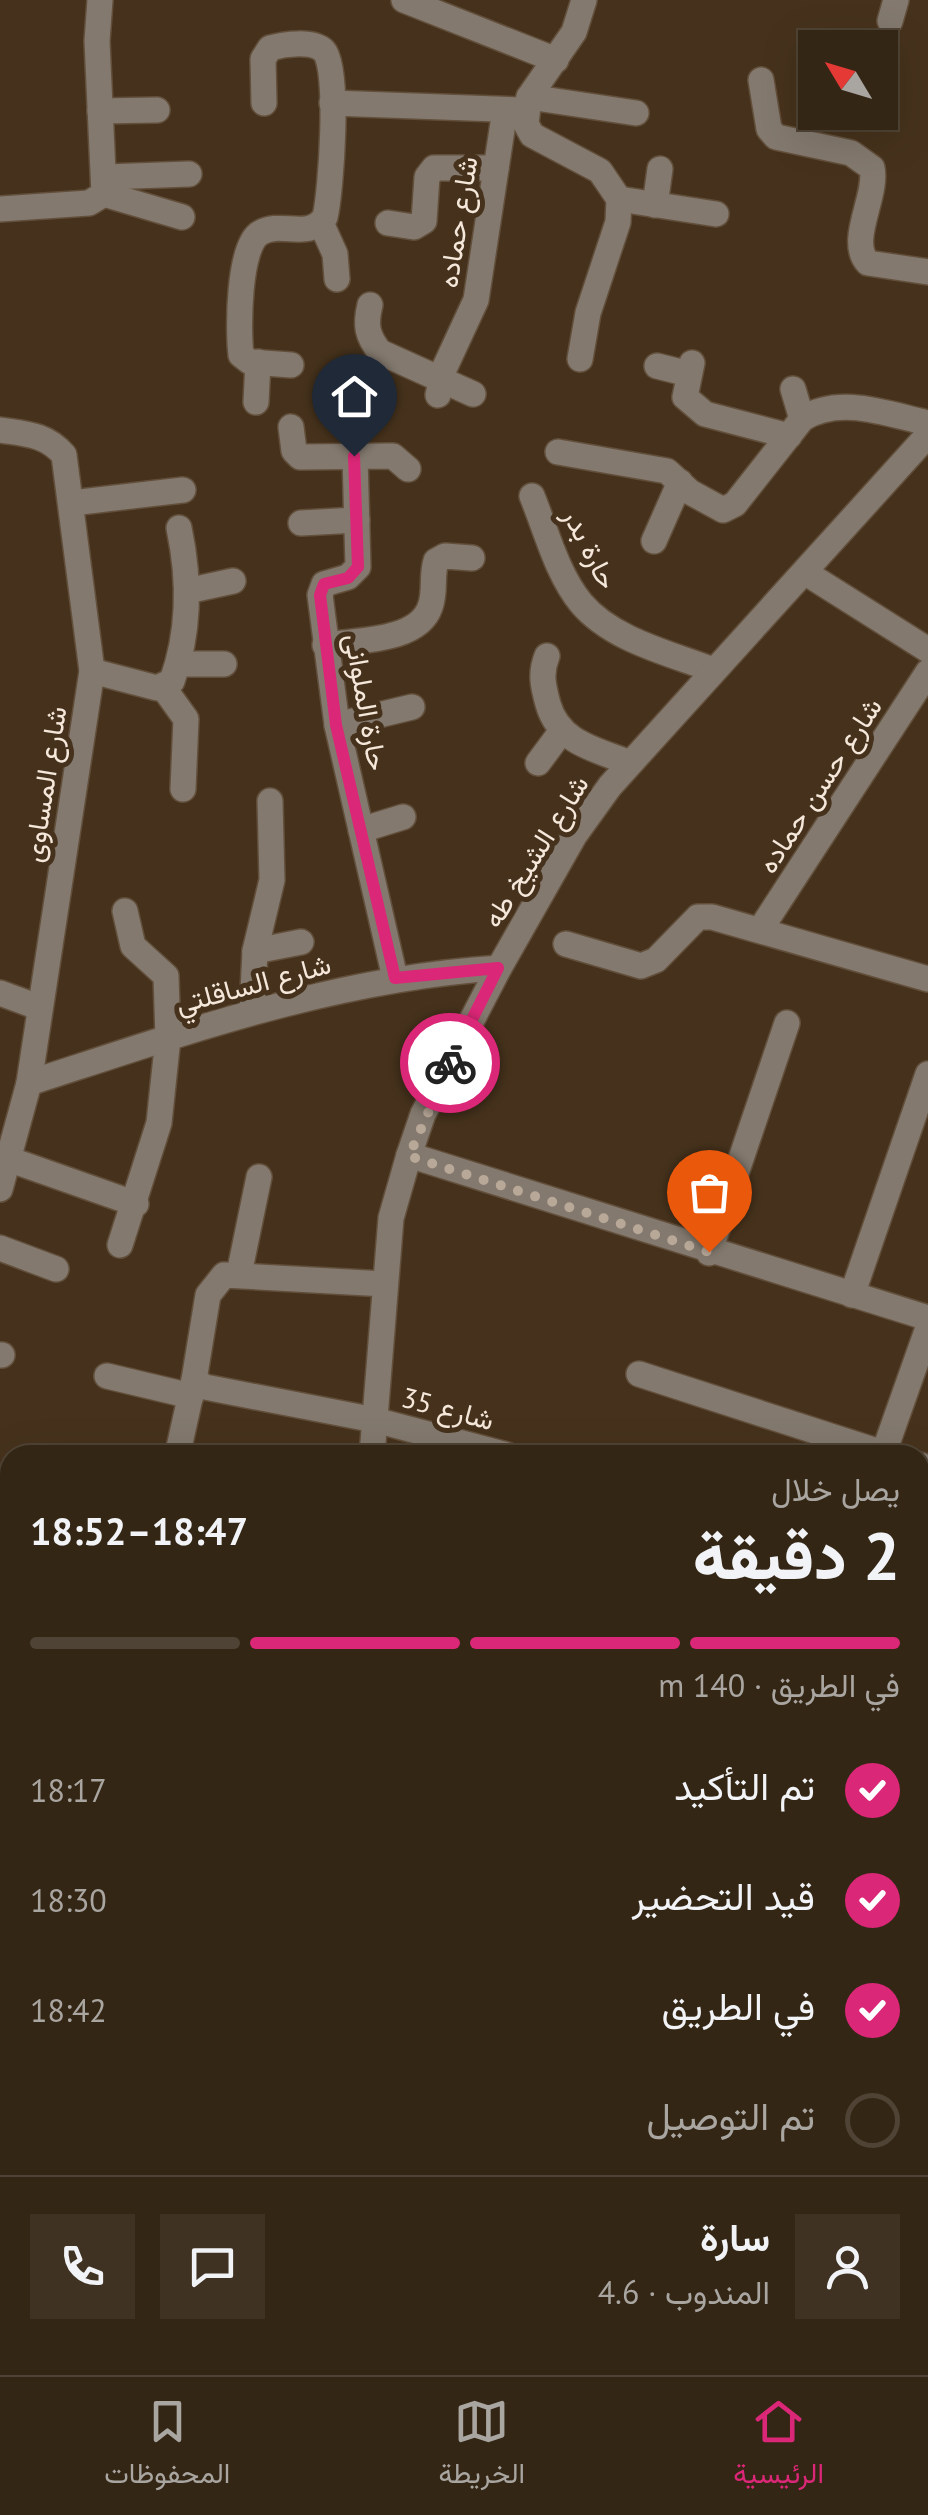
<!DOCTYPE html>
<html lang="ar">
<head>
<meta charset="utf-8">
<style>
  :root { --surface:#342615; --page:#3f3222; --text:#f1f3f6; --muted:#a9a5a0; --line:#4e4334; --accent:#db2777 }
  body { margin:0; font-family:"PT Sans",Vazirmatn,sans-serif; background:var(--page); color:var(--text); direction:rtl; height:100vh; display:flex; flex-direction:column; font-size:38px; white-space:nowrap }
  * { box-sizing:border-box; margin:0 }
  p { font-size:32px; color:var(--muted) }
  .icon { flex:none; width:55px; height:55px; fill:none; stroke:currentColor; stroke-width:2; stroke-linecap:round; stroke-linejoin:round }
  .map { position:relative; flex:1; overflow:hidden; direction:ltr }
  .panel { position:absolute; left:0px; top:1445px; width:930px; height:930px; display:flex; flex-direction:column; background:var(--surface); border-radius:30px 30px 0 0; box-shadow:0 10px 40px #0002,0 0 0 2px var(--line); direction:rtl }
  .panel>* { flex:none }
  .needle { width:65px; rotate:308deg }
  .buttons { position:absolute; left:798px; top:30px; display:grid; gap:20px }
  .buttons a { display:grid; place-items:center; width:100px; height:100px; border-radius:0px; background:var(--surface); box-shadow:0 10px 40px #0002,0 0 0 2px var(--line); font-size:50px }
  .pin { position:absolute; display:grid; place-items:center; width:85px; height:85px; color:#fff; margin:-102px -42px; border-radius:50% 50% 50% 0; rotate:-45deg; box-shadow:0 0 10px #0007 }
  .pin .icon { rotate:45deg }
  .courier { position:absolute; display:grid; place-items:center; width:100px; height:100px; margin:-50px; border:8px solid #db2777; border-radius:50%; background:#fff; color:#222; box-shadow:0 2px 12px #0007 }
  .head em { font-style:normal; font-weight:800 }
  .head div { display:flex; flex-direction:column-reverse }
  .head { display:flex; align-items:center; justify-content:space-between; height:170px; padding:0 30px }
  h1 { font-size:65px; font-weight:800; line-height:75px }
  .bar { display:grid; grid-template-columns:repeat(4,1fr); gap:15px 10px; align-content:center; height:120px; padding:0 30px }
  .bar i { height:12px; border-radius:8px; background:var(--line) }
  .bar .current { background:var(--accent) }
  .bar p { grid-column:span 4 }
  .line { display:flex; align-items:center; gap:25px; padding:0 30px; border-top:2px solid var(--line) }
  .line div { flex:1 }
  .round { display:grid; place-items:center; flex:none; width:105px; height:105px; border-radius:0px; background:var(--page) }
  ol { padding:0 30px; list-style:none }
  li { display:flex; align-items:center; gap:30px; height:110px }
  li p { margin-inline-start:auto }
  li .icon { padding:10px; border-radius:50%; background:var(--accent); color:#fff; stroke-width:4 }
  li:last-child { color:var(--muted) }
  li i { width:55px; height:55px; border:5px solid var(--line); border-radius:50% }
  .menu { display:flex; justify-content:space-around; align-items:center; height:140px; border-top:2px solid var(--line); background:var(--surface); font-size:28px; color:var(--muted) }
  .menu a { display:grid; justify-items:center; gap:5px }
  .menu .current { color:var(--accent) }
  .map>svg:first-child { display:block }
</style>
</head>
<body>
<div class="map">
<svg width="928" height="2375" viewBox="0 0 928 2375">
  <rect width="100%" height="100%" fill="#46321c"/>
  <g fill="none" stroke-linecap="round" stroke-linejoin="round">
    <defs>
      <g id="minor">
        <path d="M 404,0 L 556,60"/>
        <path d="M 890,21 L 896,0"/>
        <path d="M 761,80 L 769,129 L 776,137 L 851,153 L 872,168 C 878,196 847,241 868,263 L 928,272"/>
        <path d="M 529,97 L 636,113"/>
        <path d="M 264,103 L 263,59 L 270,48 C 284,44 313,40 324,51 C 340,67 331,193 325,217 C 309,241 281,220 260,233 C 238,246 238,331 241,355 L 250,362 L 291,365"/>
        <path d="M 332,103 L 522,110"/>
        <path d="M 100,111 L 157,110"/>
        <path d="M 106,177 L 189,174"/>
        <path d="M 104,194 L 182,217"/>
        <path d="M 619,199 L 716,214"/>
        <path d="M 655,205 L 660,169"/>
        <path d="M 0,209 L 89,203 L 104,194 L 97,41 L 100,0"/>
        <path d="M 321,223 L 335,254 L 337,279"/>
        <path d="M 388,223 L 414,227 L 424,221 L 427,177 L 434,168 L 496,168"/>
        <path d="M 370,305 C 365,325 367,336 380,352 L 473,394"/>
        <path d="M 580,359 L 588,313 L 618,222 L 619,199 L 600,171 L 532,135 L 526,124 L 529,97 L 574,32 L 584,0"/>
        <path d="M 692,363 L 685,397 L 705,414 L 789,436"/>
        <path d="M 657,366 L 689,374"/>
        <path d="M 793,389 L 802,419"/>
        <path d="M 438,395 L 444,369 L 476,300 L 505,110"/>
        <path d="M 256,402 L 258,362"/>
        <path d="M 291,427 L 294,451 L 300,457 L 393,456 L 408,469"/>
        <path d="M 0,430 C 26,434 46,434 64,455 L 92,671 L 29,1083 L 0,1189"/>
        <path d="M 558,452 L 667,471 L 690,492 L 723,510 L 735,504 L 802,419 C 840,395 887,414 928,423"/>
        <path d="M 355,456 L 358,567 L 348,577 L 324,584 L 320,595 L 337,725 L 395,978"/>
        <path d="M 532,496 C 546,530 557,574 581,603 C 612,640 669,653 713,670"/>
        <path d="M 72,503 L 183,490"/>
        <path d="M 301,523 L 357,520"/>
        <path d="M 654,541 L 680,482"/>
        <path d="M 806,573 L 928,650"/>
        <path d="M 187,591 L 233,581"/>
        <path d="M 325,645 C 356,640 418,642 430,607 C 436,592 431,576 436,561 L 445,556 L 472,558"/>
        <path d="M 547,656 C 540,673 543,686 548,704 C 559,743 595,749 630,763"/>
        <path d="M 178,664 L 224,664"/>
        <path d="M 92,671 L 157,688 L 172,681 C 190,631 190,580 179,528"/>
        <path d="M 163,687 L 186,719 L 183,789"/>
        <path d="M 337,725 L 412,707"/>
        <path d="M 538,763 L 561,732"/>
        <path d="M 361,830 L 403,817"/>
        <path d="M 760,930 L 928,672"/>
        <path d="M 566,944 L 641,966 L 656,960 L 698,917 L 712,917 L 928,979"/>
        <path d="M 255,951 L 301,942"/>
        <path d="M 0,993 L 38,1007"/>
        <path d="M 252,1012 L 255,951 L 272,880 L 270,801"/>
        <path d="M 29,1083 C 183,1033 336,978 499,968"/>
        <path d="M 409,1155 L 928,1318"/>
        <path d="M 11,1160 L 136,1204"/>
        <path d="M 120,1245 L 159,1123 L 168,1038 L 166,976 L 133,946 L 125,911"/>
        <path d="M 0,1248 L 56,1269"/>
        <path d="M 709,1253 L 787,1023"/>
        <path d="M 239,1274 L 259,1177"/>
        <path d="M 385,1284 L 224,1275 L 208,1295 L 194,1380 L 205,1387 L 375,1420 L 507,1455"/>
        <path d="M 852,1295 L 928,1074"/>
        <path d="M 0,1355 L 2,1355"/>
        <path d="M 639,1374 L 889,1455"/>
        <path d="M 107,1376 L 191,1396"/>
        <path d="M 178,1452 L 194,1380"/>
        <path d="M 372,1455 L 391,1218 L 409,1155 L 423,1114 L 499,968 L 574,836 L 610,786 L 928,435"/>
        <path d="M 883,1455 L 928,1328"/>
        <path d="M 920,1465 L 928,1468"/>
        <path d="M 0,1697 L 10,1699"/>
        <path d="M 920,1781 L 928,1783"/>
        <path d="M 0,2015 L 10,2004"/>
        <path d="M 920,2127 L 928,2129"/>
        <path d="M 0,2128 L 10,2130"/>
        <path d="M 920,2317 L 928,2319"/>
        <path d="M 186,2375 L 188,2365"/>
        <path d="M 339,2375 L 341,2365"/>
        <path d="M 668,2375 L 669,2365"/>
      </g>
    </defs>
    <!-- minor casing -->
    <use href="#minor" stroke="#624f3b" stroke-width="28"/>
    <!-- minor -->
    <use href="#minor" stroke="#83796e" stroke-width="25"/>
  </g>
  <g fill="none" stroke-linecap="round" stroke-linejoin="round">
    <!-- done -->
    <path stroke="#b8a898" stroke-width="10" stroke-dasharray="0 18" d="M 450,1063 L 409,1156 L 709,1252"/>
    <!-- route -->
    <path stroke="#db2777" stroke-width="12" d="M 354,456 L 358,567 L 348,578 L 324,584 L 320,595 L 336,725 L 395,978 L 498,968 L 450,1063"/>
  </g>
  <g text-anchor="middle" dominant-baseline="central" stroke-width="10" stroke-linejoin="round" paint-order="stroke">
    <!-- street labels -->
    <g font-size="28" fill="#f5e8db" stroke="#46321c">
      <text transform="translate(457 222) rotate(-81)">شارع حماده</text>
      <text transform="translate(591 548) rotate(63)">حارة بدر</text>
      <text transform="translate(367 702) rotate(80)">حارة الملوانى</text>
      <text transform="translate(44 784) rotate(-81)">شارع المساوى</text>
      <text transform="translate(819 785) rotate(-57)">شارع حسن حماده</text>
      <text transform="translate(535 851) rotate(-58)">شارع الشيخ طه</text>
      <text transform="translate(253 983) rotate(-15)">شارع الساقلتي</text>
      <text transform="translate(448 1408) rotate(15)">شارع 35</text>
    </g>
  </g>
</svg>
<div class="buttons">
<a><svg class="needle" viewBox="-14 -14 28 28"><path d="M0-13l5 13h-10z" fill="#e53935"/><path d="M0 13l5-13h-10z" fill="#a9a5a0"/></svg></a>
</div>
<div class="pin" style="left:709px;top:1252px;background:#ea580c"><svg class="icon" aria-label="bag" viewBox="0 0 24 24"><path d="M5 8h14l-1 12H6zM9 8a3 3 0 0 1 6 0"/></svg></div>
<div class="pin" style="left:354px;top:456px;background:#1f2937"><svg class="icon" aria-label="home" viewBox="0 0 24 24"><path d="M3 11l9-7 9 7M6 9v11h12V9"/></svg></div>
<div class="courier" style="left:450px;top:1063px"><svg class="icon" aria-label="bike" viewBox="0 0 24 24"><circle cx="6" cy="16" r="4"/><circle cx="18" cy="16" r="4"/><path d="M6 16l4-8h5l3 8M10 8l3 8H6M13 5h3"/></svg></div>
<section class="panel">
<div class="head"><div><h1>2 دقيقة</h1><p>يصل خلال</p></div><em>18:47–18:52</em></div>
<div class="bar"><i class="current"></i><i class="current"></i><i class="current"></i><i></i><p>في الطريق · 140 m</p></div>
<ol>
<li><svg class="icon" aria-label="check" viewBox="0 0 24 24"><path d="M5 12l5 5 9-10"/></svg>تم التأكيد<p>18:17</p></li>
<li><svg class="icon" aria-label="check" viewBox="0 0 24 24"><path d="M5 12l5 5 9-10"/></svg>قيد التحضير<p>18:30</p></li>
<li><svg class="icon" aria-label="check" viewBox="0 0 24 24"><path d="M5 12l5 5 9-10"/></svg>في الطريق<p>18:42</p></li>
<li><i></i>تم التوصيل</li>
</ol>
<div class="line" style="height:180px"><a class="round"><svg class="icon" aria-label="person" viewBox="0 0 24 24"><circle cx="12" cy="8" r="4"/><path d="M4 21q1-7 8-7t8 7"/></svg></a><div><b>سارة</b><p>المندوب · 4.6</p></div><a class="round"><svg class="icon" aria-label="chat" viewBox="0 0 24 24"><path d="M4 5h16v11H9l-5 4z"/></svg></a><a class="round"><svg class="icon" aria-label="phone" viewBox="0 0 24 24"><path d="M5 4h4l2 5-3 2q2 4 5 5l2-3 5 2v4C11 20 4 13 5 4z"/></svg></a></div>
</section>
</div>
<nav class="menu">
<a class="current"><svg class="icon" aria-label="home" viewBox="0 0 24 24"><path d="M3 11l9-7 9 7M6 9v11h12V9"/></svg>الرئيسية</a>
<a><svg class="icon" aria-label="map" viewBox="0 0 24 24"><path d="M3 6l6-2 6 2 6-2v14l-6 2-6-2-6 2zM9 4v14M15 6v14"/></svg>الخريطة</a>
<a><svg class="icon" aria-label="saved" viewBox="0 0 24 24"><path d="M7 4h10v16l-5-4-5 4z"/></svg>المحفوظات</a>
</nav>
</body>
</html>
